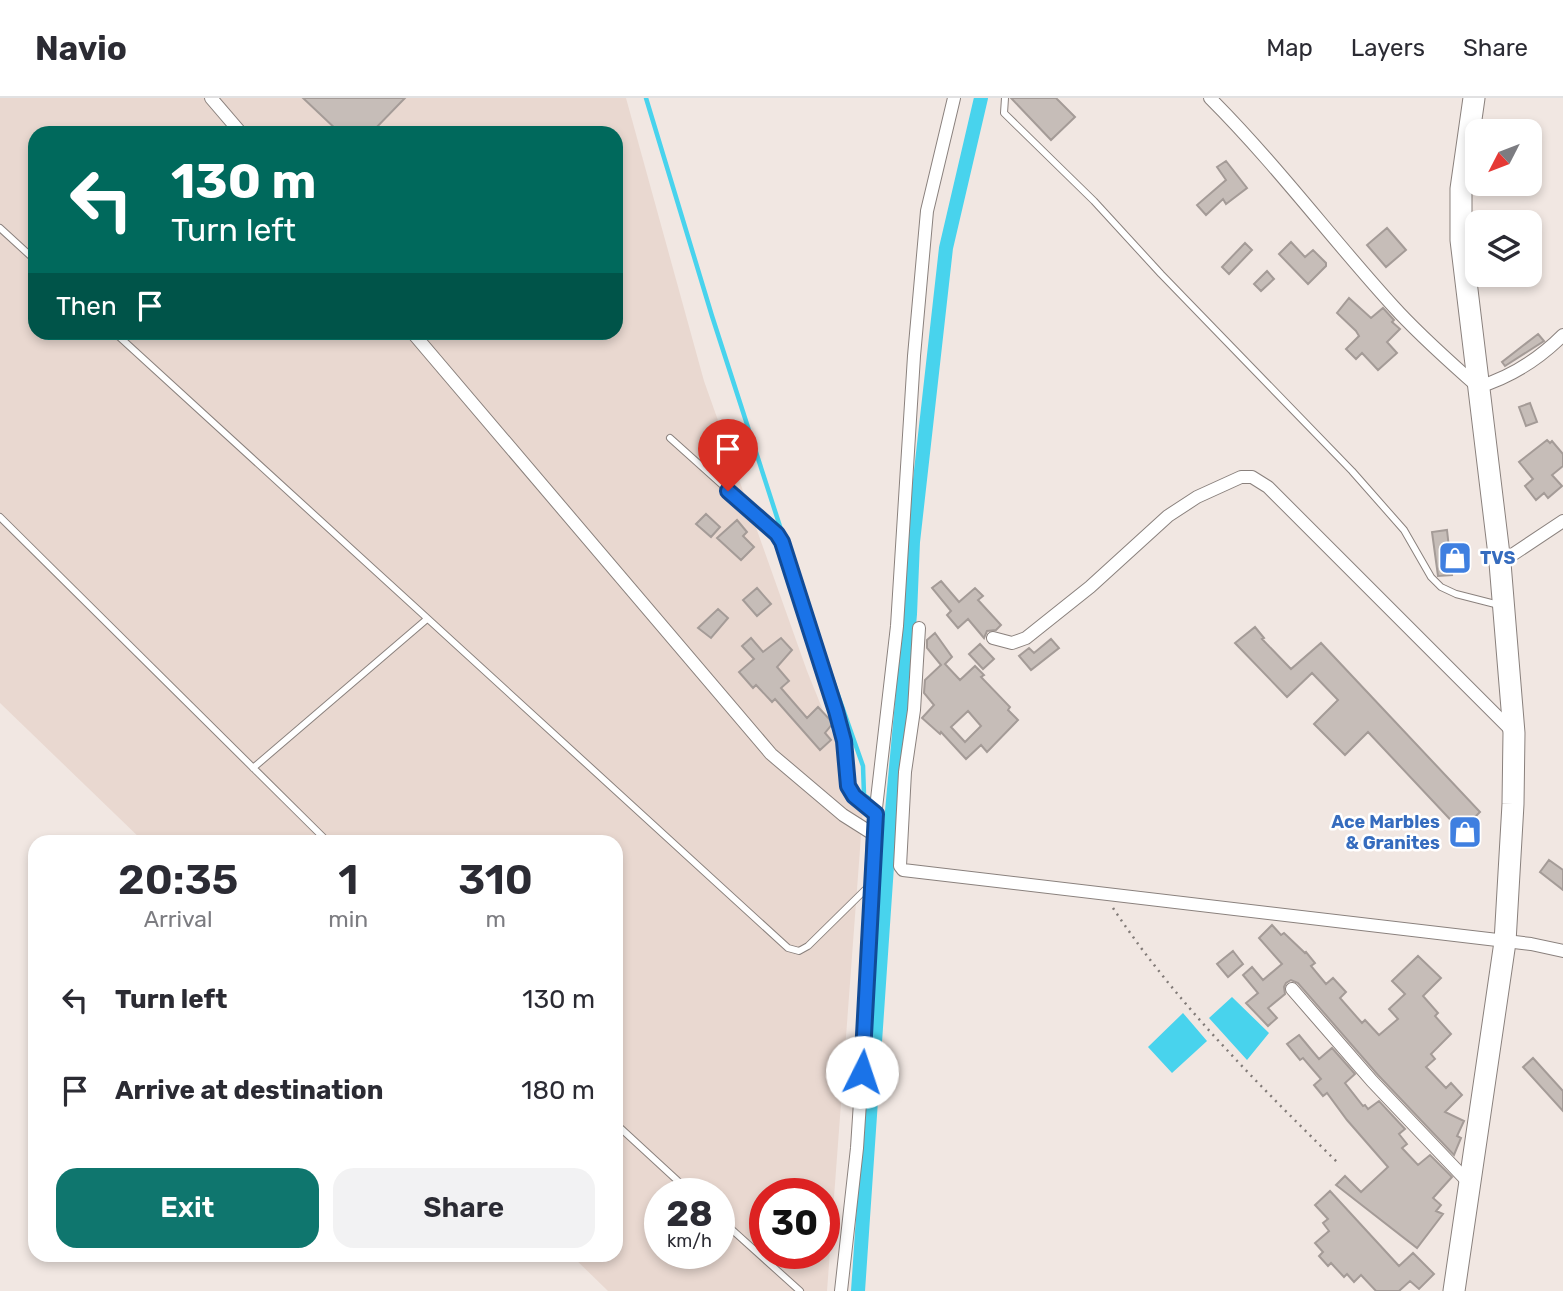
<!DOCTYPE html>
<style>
:root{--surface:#fff;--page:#f2f2f3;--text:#2b2b33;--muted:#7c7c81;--line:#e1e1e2;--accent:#0f766e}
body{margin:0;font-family:Rubik,sans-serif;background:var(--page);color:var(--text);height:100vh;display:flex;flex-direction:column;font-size:26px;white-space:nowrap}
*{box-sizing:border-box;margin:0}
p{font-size:23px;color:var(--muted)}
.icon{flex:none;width:38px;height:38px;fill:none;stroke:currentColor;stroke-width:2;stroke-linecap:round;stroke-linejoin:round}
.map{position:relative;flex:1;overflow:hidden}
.details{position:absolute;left:28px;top:737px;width:595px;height:427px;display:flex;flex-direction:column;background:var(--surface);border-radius:21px;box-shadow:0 4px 10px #0003}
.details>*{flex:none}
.top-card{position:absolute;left:28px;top:28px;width:595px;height:214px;border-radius:21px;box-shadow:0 4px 10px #0003;background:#00695c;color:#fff;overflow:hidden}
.needle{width:46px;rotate:228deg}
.tools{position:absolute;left:1465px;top:21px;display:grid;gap:14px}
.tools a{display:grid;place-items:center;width:77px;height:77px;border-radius:14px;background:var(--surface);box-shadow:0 4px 10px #0003;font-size:35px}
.speed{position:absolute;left:644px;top:1080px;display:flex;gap:14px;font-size:35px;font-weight:700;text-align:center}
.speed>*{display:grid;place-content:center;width:91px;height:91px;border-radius:50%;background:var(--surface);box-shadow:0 4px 10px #0003;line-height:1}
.speed small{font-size:18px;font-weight:400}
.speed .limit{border:10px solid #d22;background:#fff;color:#111}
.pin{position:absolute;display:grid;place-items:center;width:60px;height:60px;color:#fff;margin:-72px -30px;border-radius:50% 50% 50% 0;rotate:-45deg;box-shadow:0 0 7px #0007}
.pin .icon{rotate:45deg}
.me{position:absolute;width:77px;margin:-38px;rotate:4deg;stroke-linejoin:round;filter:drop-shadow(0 0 5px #0008)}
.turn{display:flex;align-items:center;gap:24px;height:147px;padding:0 28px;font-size:32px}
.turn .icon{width:91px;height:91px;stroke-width:2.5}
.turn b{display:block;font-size:49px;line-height:60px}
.then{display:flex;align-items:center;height:66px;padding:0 28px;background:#0003;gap:14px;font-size:26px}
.eta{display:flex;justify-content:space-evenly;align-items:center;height:119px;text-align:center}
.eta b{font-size:42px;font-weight:600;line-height:49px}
.button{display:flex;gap:14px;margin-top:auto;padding:14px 28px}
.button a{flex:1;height:80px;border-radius:21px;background:var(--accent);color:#fff;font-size:28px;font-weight:600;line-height:80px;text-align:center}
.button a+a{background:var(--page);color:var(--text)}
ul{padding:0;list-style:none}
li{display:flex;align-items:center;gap:21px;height:91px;padding:0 28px}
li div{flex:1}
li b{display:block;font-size:26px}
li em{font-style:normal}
header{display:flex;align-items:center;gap:42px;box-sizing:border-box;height:98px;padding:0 35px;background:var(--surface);border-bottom:2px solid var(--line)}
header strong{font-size:33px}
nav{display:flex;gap:38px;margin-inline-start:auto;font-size:24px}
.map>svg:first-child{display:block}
</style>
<header>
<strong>Navio</strong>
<nav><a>Map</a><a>Layers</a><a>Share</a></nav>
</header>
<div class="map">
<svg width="1563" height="1193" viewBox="0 0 1563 1193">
<rect width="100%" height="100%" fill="#f1e7e2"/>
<path fill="#e9d8d0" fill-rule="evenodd" d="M 0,0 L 626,0 L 704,283 L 807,573 L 863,711 L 827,1193 L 608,1193 L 571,1157 L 616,1157 L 616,744 L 144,744 L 0,605 ZM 35,35 L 616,35 L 616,234 L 35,234 ZM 660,1096 L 719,1096 L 719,1155 L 660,1155 ZM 765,1096 L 824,1096 L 824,1155 L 765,1155 Z"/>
<path fill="#48d3ed" d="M 1232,899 L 1269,935 L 1247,962 L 1209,920 Z
M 1183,915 L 1207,943 L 1172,975 L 1148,949 Z"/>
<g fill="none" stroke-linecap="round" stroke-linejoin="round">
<path stroke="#48d3ed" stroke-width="4.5" d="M 646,0 L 712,218 L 786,447
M 794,472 L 863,668 L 864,697 L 870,701"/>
<path stroke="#48d3ed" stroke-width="14" d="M 858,1193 L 887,768 L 910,516 L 913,444 L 946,150 L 981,0"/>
</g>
<path fill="#c6bdb8" stroke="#a49b97" stroke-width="2" fill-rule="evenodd" d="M 303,0 L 405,0 L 371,35 L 340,35 Z
M 1011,0 L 1056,0 L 1075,19 L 1051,42 Z
M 1226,63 L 1247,90 L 1226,106 L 1223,101 L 1206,117 L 1197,107 L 1226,82 L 1217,69 Z
M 1387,130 L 1406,152 L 1386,169 L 1367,147 Z
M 1291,144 L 1305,159 L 1313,152 L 1326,165 L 1326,168 L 1308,186 L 1279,156 Z
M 1245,145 L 1252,152 L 1229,176 L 1222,169 Z
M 1267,173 L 1274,181 L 1261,193 L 1254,186 Z
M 1349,200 L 1371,220 L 1383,210 L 1394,222 L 1392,224 L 1400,231 L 1387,244 L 1397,255 L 1378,272 L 1362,255 L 1356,261 L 1346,251 L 1359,238 L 1356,233 L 1337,215 Z
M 1538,236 L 1544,243 L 1505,268 L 1502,264 Z
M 1530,305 L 1537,324 L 1526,328 L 1519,309 Z
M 1547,342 L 1550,345 L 1552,343 L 1563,356 L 1563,368 L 1552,377 L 1562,388 L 1548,400 L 1544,395 L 1536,402 L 1525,388 L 1533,381 L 1519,364 Z
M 706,416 L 720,429 L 711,439 L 696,426 Z
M 737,422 L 747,434 L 743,438 L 754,449 L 741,462 L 717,440 Z
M 1447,432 L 1452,477 L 1438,478 L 1432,434 Z
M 941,483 L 959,504 L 975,490 L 983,498 L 978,502 L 1001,527 L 996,532 L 987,533 L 984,540 L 968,521 L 958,530 L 947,517 L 951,513 L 932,490 Z
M 757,490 L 771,506 L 757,518 L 743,502 Z
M 718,511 L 728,520 L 711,540 L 698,530 Z
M 1255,529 L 1264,540 L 1262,541 L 1291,571 L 1321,545 L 1480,714 L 1461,733 L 1368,634 L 1345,657 L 1314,626 L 1338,602 L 1312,575 L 1287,599 L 1235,545 Z
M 935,535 L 952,559 L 945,566 L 960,582 L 975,568 L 984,577 L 981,579 L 1010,609 L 1008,612 L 1018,622 L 987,654 L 981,647 L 966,661 L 941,634 L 940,636 L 922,620 L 934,607 L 924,595 L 925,582 L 941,567 L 927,550 L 927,542 ZM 968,613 L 981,628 L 965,644 L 951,629 Z
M 751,540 L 763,554 L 781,540 L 792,552 L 777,569 L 789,583 L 781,590 L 807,620 L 818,609 L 833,625 L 825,635 L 831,642 L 820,652 L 775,601 L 772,604 L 756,587 L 753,590 L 739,574 L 754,561 L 742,548 Z
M 1051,541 L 1059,550 L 1031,572 L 1019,558 L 1029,550 L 1034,555 Z
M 980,546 L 994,561 L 983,571 L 969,556 Z
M 1549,762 L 1563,772 L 1563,792 L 1540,774 Z
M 1272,827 L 1281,837 L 1284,835 L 1305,855 L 1306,854 L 1315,865 L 1311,868 L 1326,886 L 1333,880 L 1346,894 L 1340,900 L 1362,925 L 1365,922 L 1379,937 L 1398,921 L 1389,911 L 1405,896 L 1392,883 L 1418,858 L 1441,880 L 1423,898 L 1438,915 L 1435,918 L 1451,936 L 1431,956 L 1435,961 L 1426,969 L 1446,990 L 1451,985 L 1462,997 L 1445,1014 L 1464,1023 L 1457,1038 L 1461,1040 L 1454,1057 L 1378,977 L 1298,885 L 1291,882 L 1286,885 L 1284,889 L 1285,896 L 1268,910 L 1277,920 L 1268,928 L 1246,905 L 1258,895 L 1243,877 L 1252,869 L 1263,882 L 1282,866 L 1259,840 Z
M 1233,853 L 1243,866 L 1228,879 L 1217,866 Z
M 1299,937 L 1319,961 L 1332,950 L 1355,976 L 1345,985 L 1363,1008 L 1365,1007 L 1368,1011 L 1379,1003 L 1405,1031 L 1399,1036 L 1407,1046 L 1402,1050 L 1418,1067 L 1430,1057 L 1452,1079 L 1433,1100 L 1441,1107 L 1436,1113 L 1443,1116 L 1417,1150 L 1336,1087 L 1345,1078 L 1361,1094 L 1388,1069 L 1347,1022 L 1327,995 L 1323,998 L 1314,987 L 1321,981 L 1303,960 L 1300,962 L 1287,946 Z
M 1533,960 L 1563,993 L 1563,1013 L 1523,969 Z
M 1330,1093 L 1399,1168 L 1413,1155 L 1434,1176 L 1419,1191 L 1410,1183 L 1399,1193 L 1376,1193 L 1361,1177 L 1354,1184 L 1347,1176 L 1344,1179 L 1331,1165 L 1328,1168 L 1319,1158 L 1323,1154 L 1315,1145 L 1329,1133 L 1323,1125 L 1328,1121 L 1315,1107 Z"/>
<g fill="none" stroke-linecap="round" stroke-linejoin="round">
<defs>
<path id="service" d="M 1005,0 L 1004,15 L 1094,103 L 1161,176 L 1352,373 L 1404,432 L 1431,479 L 1441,489 L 1456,496 L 1499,507
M 0,130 L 35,162
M 114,234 L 788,850 L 799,853 L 808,848 L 869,788
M 670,340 L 777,436 L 782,444 L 836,613 L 844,643 L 848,688 L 854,698 L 874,715
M 0,419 L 328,744
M 253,670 L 427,521
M 616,1026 L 692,1096
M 719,1120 L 800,1193"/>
<path id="minor" d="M 211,0 L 241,35
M 1210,0 C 1276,66 1331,140 1393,208 C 1420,238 1449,263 1478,289 C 1511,279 1539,261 1563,237
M 412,234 L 771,656 L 843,717 L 873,736
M 1500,465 L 1563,423
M 919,530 L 914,612 L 905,674 L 900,768 L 903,772 L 1531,846 L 1563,853
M 993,540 L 1012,545 L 1026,540 L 1090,489 L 1168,418 L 1197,399 L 1241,379 L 1252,379 L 1268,389 L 1514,635
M 1292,891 L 1372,983 L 1470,1086
M 841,1193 L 857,1050 L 867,897 L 873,736 L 897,528 L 914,258 L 927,113 L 954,0"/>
<path id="trunk" d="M 1454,1193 L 1505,844 L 1513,706 L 1514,635 L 1500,465 L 1461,142 L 1461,91 L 1474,0"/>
</defs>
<use href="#service" stroke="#8a817d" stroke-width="8"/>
<use href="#minor" stroke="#8a817d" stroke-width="14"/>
<use href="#trunk" stroke="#8a817d" stroke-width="23"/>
<path stroke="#827b78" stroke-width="2.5" stroke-dasharray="2 5" stroke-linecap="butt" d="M 1113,810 C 1176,905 1258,986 1339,1066"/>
<use href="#service" stroke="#fff" stroke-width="6"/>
<use href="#minor" stroke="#fff" stroke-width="12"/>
<use href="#trunk" stroke="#fff" stroke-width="21"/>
</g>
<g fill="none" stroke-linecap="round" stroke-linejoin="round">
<defs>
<path id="route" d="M 728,393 L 777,436 L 782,444 L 836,613 L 844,643 L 848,688 L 854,698 L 876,716 L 862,974"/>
</defs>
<use href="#route" stroke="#114b97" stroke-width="18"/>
<use href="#route" stroke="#1a73e8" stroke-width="12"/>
</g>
<defs>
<symbol id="shop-square" viewBox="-11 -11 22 22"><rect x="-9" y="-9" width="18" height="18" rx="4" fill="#3f7fe0" stroke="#fff"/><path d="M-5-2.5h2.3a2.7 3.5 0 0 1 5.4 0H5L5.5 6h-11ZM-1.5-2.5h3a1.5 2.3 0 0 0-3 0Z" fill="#fff"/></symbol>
</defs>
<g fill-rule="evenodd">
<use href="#shop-square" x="1436" y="441" width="38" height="38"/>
<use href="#shop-square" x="1446" y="715" width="38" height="38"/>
</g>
<g text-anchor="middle" stroke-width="5" stroke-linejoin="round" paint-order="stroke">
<g font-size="18" font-weight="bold" fill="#366cbe" stroke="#fff" text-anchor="start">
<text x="1480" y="466">TVS</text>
<text x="1440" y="730" text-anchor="end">Ace Marbles<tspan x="1440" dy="21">&amp; Granites</tspan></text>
</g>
</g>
</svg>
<div class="tools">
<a><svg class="needle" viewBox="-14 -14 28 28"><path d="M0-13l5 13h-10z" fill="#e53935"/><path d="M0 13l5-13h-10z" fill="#7c7c81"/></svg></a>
<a><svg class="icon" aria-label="layers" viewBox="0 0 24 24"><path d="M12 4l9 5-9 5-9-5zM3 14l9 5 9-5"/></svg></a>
</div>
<div class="speed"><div>28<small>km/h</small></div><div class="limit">30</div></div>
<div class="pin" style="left:728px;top:393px;background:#d93025"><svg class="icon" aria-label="arrive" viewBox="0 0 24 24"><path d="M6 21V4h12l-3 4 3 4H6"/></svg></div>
<svg class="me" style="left:862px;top:974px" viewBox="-20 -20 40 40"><circle r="19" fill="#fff"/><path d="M0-13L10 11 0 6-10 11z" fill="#1a73e8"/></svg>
<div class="top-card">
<div class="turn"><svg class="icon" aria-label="left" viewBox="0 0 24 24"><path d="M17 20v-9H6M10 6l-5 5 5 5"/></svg><div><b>130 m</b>Turn left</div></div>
<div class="then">Then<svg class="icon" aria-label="arrive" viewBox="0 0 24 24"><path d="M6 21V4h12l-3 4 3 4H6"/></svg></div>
</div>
<section class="details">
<div class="eta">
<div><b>20:35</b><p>Arrival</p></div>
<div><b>1</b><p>min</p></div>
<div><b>310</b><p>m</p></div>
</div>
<ul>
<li><svg class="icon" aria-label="left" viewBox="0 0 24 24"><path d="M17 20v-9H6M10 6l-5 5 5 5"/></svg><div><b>Turn left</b></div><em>130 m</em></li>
<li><svg class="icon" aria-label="arrive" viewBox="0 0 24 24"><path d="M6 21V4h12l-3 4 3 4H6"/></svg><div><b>Arrive at destination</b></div><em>180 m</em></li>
</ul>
<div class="button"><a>Exit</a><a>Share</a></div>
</section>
</div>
